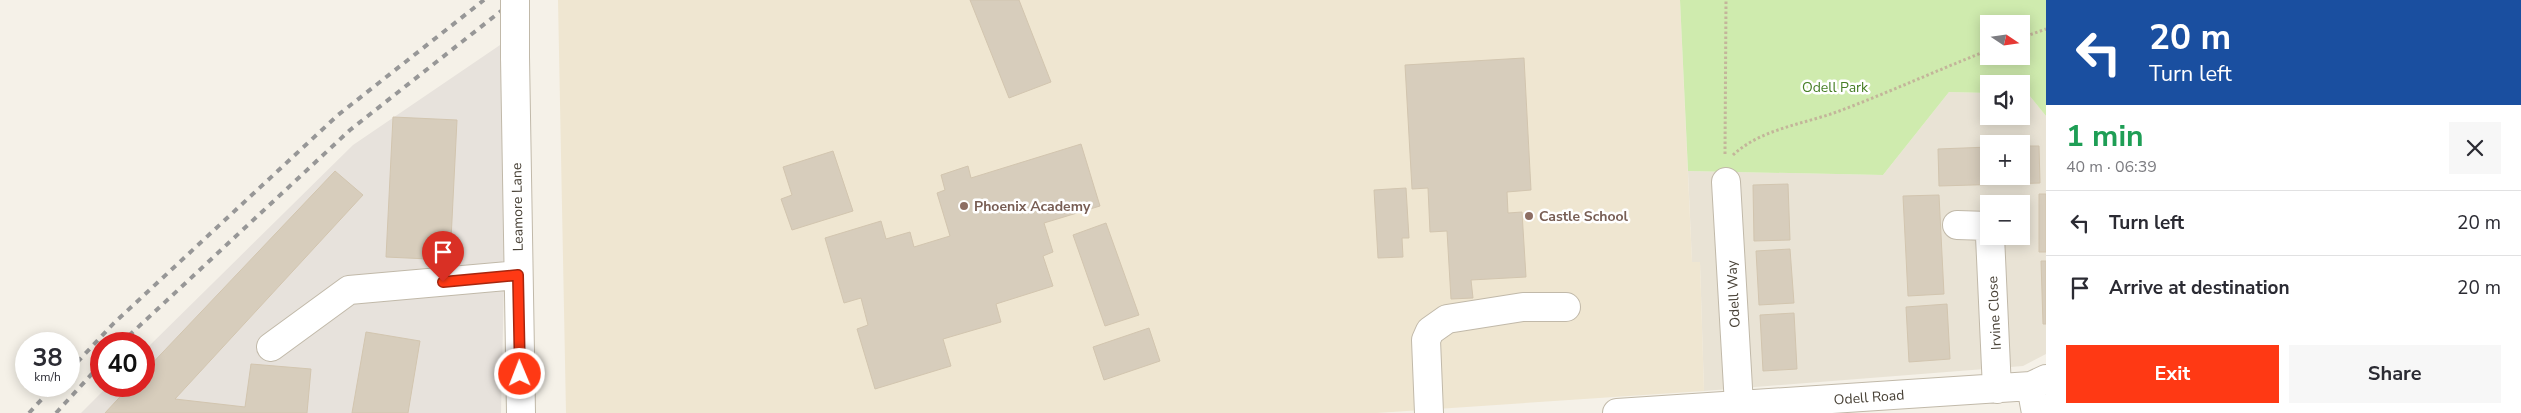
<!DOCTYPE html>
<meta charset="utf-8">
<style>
:root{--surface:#fff;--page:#f7f7f7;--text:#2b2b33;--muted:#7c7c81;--line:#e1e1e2;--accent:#ff3914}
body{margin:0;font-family:"Nunito Sans",sans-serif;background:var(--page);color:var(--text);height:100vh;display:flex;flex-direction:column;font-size:19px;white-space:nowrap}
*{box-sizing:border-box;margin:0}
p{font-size:16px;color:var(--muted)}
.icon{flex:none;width:28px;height:28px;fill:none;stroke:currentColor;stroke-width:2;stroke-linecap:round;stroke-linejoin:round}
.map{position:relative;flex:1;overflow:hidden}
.panel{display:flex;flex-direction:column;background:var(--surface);width:475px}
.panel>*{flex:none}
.guide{background:#1a4fa0;color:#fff;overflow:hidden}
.needle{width:32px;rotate:103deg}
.fabs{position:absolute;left:1980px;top:15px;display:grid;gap:10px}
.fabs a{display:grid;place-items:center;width:50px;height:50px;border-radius:0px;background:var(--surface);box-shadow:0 2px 12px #0003;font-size:25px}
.speed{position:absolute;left:15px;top:332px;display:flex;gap:10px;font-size:25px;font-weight:700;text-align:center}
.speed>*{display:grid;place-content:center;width:65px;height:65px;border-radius:50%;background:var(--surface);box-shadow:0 2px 12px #0003;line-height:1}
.speed small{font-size:12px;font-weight:400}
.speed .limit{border:8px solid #d22;background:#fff;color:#111}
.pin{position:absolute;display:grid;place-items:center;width:42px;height:42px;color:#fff;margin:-51px -21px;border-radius:50% 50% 50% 0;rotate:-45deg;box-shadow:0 0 5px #0007}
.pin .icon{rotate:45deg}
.me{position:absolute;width:55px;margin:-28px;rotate:359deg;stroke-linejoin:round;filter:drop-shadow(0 0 4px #0008)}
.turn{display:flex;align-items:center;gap:18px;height:105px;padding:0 20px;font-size:22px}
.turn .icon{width:65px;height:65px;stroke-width:2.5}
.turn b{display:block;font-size:35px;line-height:42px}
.round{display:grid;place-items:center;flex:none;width:52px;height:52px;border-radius:0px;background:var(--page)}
.overview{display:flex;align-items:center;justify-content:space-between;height:85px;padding:0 20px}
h1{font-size:30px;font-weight:700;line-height:38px;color:#1e9e55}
.cta{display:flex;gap:10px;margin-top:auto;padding:10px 20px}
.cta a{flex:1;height:58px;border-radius:0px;background:var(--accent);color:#fff;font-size:20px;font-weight:700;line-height:58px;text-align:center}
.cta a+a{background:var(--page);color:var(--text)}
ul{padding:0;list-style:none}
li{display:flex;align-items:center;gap:15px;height:65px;padding:0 20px;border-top:1px solid var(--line)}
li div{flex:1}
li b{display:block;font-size:19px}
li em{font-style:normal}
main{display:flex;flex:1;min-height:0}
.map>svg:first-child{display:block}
</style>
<main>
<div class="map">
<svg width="2046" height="413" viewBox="0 0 2046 413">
<rect width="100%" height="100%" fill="#f5f1e8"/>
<path fill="#e9e3d5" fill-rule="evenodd" d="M 1949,92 L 1989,93 L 1989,116 L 2021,116 L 2021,95 L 2029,95 L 2046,116 L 2046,354 L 2023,366 L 1704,391 L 1700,263 L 1692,263 L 1688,171 L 1883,175 ZM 1989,144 L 2021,144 L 2021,176 L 1989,176 ZM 1989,204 L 2021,204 L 2021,236 L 1989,236 Z"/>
<path fill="#e7e2dc" d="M 503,43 L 504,284 L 501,413 L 81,413 L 108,386 L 144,386 L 144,351 L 353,145 Z"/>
<path fill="#efe6d1" d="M 558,0 L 1680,0 L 1692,262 L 1700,262 L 1704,391 L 1377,413 L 566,413 Z"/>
<path fill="#cfebae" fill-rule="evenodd" d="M 1680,0 L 2046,0 L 2046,116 L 2029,95 L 2021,95 L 2021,84 L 1989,84 L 1989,93 L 1949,92 L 1883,175 L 1688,171 ZM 1989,24 L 2021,24 L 2021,56 L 1989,56 Z"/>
<path fill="#d7cdbc" stroke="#d2c5af" d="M 970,0 L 1019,0 L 1051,82 L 1009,98 Z
M 1524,58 L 1531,190 L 1507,192 L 1508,213 L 1522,212 L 1526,277 L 1471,280 L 1473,298 L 1451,299 L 1447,231 L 1430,232 L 1428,188 L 1412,189 L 1405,65 Z
M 393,117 L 457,120 L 450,260 L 386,257 Z
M 1081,144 L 1100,206 L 1044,223 L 1053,252 L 1043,256 L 1053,286 L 996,304 L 1001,322 L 943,339 L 951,366 L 875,389 L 857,329 L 868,325 L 861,298 L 844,303 L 825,238 L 881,221 L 886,239 L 910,232 L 914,247 L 950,236 L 937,193 L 945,190 L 941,175 L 968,166 L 971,178 Z
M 2021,146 L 2039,146 L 2040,183 L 1939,186 L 1938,149 L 1989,147 L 1989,176 L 2021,176 Z
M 833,151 L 853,211 L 792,230 L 781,199 L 792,195 L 783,167 Z
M 335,171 L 363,195 L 175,399 L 245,407 L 251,364 L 311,369 L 307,413 L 105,413 L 130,386 L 144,386 L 144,372 Z
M 1788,184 L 1790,240 L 1754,241 L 1753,185 Z
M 1406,188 L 1409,238 L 1402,238 L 1403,257 L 1378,258 L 1374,190 Z
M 2039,194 L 2046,194 L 2046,252 L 2039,252 Z
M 1939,195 L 1944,294 L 1908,296 L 1903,196 Z
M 1106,223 L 1139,315 L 1105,326 L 1073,235 Z
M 1790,249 L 1794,303 L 1759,305 L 1756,251 Z
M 2041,261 L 2046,261 L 2046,324 L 2043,324 Z
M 1947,304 L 1950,359 L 1909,362 L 1906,307 Z
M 1794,313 L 1797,369 L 1763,371 L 1760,315 Z
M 1149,328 L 1160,361 L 1104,380 L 1093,347 Z
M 366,332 L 420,341 L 408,413 L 352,413 Z"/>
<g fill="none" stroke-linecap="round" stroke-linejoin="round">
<defs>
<path id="minor" d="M 515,57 L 521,413
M 1726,182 L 1739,405
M 1957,225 L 1989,226
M 1990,236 L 1997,389
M 271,347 L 349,290 L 518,275
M 1429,413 L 1426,340 L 1430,331 L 1447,319 L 1523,307 L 1566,307
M 1617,413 L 2031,386
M 2036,413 L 2031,386 L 2046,379"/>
</defs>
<use href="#minor" stroke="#c1b9a9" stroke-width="30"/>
<path stroke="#c3b59a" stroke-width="3" stroke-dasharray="2.5 2.5" stroke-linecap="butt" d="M 2021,38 L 2046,29
M 1725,154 L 1726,0
M 1733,155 C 1762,128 1806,124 1842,110 C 1892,91 1940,69 1989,50"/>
<use href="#minor" stroke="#fff" stroke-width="28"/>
<path stroke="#979797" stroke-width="4" stroke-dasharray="6 6" stroke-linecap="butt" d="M 120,344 L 350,130 L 515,0
M 69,371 L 114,323 L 338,115 L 484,0
M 29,413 L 54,386
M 56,413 L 101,364"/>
<defs>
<path id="minor-bridge" d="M 515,0 L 515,57"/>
</defs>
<use href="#minor-bridge" stroke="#c1b9a9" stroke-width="30" stroke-linecap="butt"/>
<use href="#minor-bridge" stroke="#fff" stroke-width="28"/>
</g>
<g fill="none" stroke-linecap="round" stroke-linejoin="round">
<defs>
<path id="route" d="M 443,282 L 518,275 L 520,374"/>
</defs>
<use href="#route" stroke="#a6250d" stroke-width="12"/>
<use href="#route" stroke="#ff3914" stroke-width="9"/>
</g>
<g fill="#8d6e63" stroke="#fff" stroke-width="2">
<circle cx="964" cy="206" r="5"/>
<circle cx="1529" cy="216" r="5"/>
</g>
<g text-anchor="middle" stroke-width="5" stroke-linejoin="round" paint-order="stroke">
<g font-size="14" fill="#467e25" stroke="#fff">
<text x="1835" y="92">Odell Park</text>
</g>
<g font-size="14" font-weight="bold" fill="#785e54" stroke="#fff" text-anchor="start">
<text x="974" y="211">Phoenix Academy</text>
<text x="1539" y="221">Castle School</text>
</g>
<g font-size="14" fill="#484136" stroke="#fff">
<text transform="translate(517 207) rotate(-91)" y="5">Leamore Lane</text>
<text transform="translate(1733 294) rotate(-93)" y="5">Odell Way</text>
<text transform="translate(1994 313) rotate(-93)" y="5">Irvine Close</text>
<text transform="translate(1869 397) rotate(-4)" y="5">Odell Road</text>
</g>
</g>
</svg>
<div class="fabs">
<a><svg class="needle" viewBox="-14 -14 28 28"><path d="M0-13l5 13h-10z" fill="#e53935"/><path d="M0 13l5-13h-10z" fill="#7c7c81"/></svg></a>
<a><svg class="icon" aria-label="sound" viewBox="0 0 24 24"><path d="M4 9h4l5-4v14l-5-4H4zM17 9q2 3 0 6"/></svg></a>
<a>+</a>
<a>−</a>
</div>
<div class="speed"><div>38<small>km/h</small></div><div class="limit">40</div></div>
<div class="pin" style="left:443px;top:282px;background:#d93025"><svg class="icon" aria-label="arrive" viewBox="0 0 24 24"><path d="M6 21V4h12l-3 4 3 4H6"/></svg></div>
<svg class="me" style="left:520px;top:374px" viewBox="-20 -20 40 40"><circle r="17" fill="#ff3914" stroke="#fff" stroke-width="3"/><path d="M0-11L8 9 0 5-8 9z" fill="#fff"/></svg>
</div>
<section class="panel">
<div class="guide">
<div class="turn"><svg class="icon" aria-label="left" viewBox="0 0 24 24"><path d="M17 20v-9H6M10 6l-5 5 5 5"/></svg><div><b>20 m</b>Turn left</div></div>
</div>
<div class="overview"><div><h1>1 min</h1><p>40 m · 06:39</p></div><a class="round"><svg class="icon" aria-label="close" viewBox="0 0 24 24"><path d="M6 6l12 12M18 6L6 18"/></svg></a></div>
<ul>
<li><svg class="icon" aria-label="left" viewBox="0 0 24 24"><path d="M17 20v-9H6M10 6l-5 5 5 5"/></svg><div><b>Turn left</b></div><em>20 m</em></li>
<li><svg class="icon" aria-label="arrive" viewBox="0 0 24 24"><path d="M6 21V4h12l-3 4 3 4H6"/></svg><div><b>Arrive at destination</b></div><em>20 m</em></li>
</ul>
<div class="cta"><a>Exit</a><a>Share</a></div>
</section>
</main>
